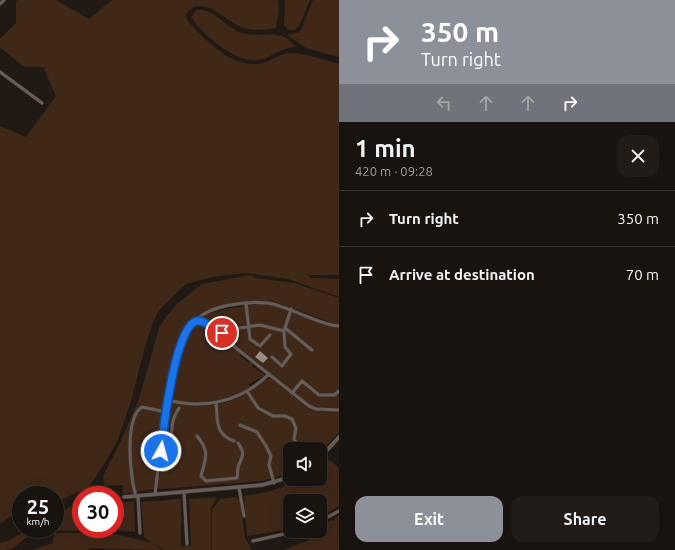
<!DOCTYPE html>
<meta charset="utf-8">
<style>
:root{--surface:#19130f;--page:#221c18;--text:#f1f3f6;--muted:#9f9e9e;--line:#37322f;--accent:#8c9099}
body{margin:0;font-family:Ubuntu,sans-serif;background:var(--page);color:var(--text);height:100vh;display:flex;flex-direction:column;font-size:15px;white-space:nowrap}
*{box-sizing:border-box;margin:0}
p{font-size:13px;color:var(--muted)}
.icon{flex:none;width:22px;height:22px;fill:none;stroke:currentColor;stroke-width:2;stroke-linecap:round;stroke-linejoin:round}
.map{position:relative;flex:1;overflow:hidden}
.side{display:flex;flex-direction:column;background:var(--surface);width:336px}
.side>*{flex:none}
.banner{background:#8c9099;color:#fff;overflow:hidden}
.tools{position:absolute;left:283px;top:442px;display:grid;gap:8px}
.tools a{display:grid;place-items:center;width:44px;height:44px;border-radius:8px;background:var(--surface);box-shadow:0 4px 16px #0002,0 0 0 1px var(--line);font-size:20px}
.speed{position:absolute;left:12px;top:486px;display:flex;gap:8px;font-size:20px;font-weight:700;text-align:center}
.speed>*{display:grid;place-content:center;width:52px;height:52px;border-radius:50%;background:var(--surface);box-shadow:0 4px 16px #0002,0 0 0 1px var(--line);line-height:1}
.speed small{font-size:10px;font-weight:400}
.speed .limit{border:6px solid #d22;background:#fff;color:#111}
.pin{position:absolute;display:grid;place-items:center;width:34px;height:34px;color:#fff;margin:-17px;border:2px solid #fff;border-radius:50%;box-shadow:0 1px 4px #0007}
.me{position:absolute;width:44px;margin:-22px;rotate:7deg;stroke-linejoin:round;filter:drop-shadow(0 0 3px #0008)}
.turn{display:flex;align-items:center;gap:14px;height:84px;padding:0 16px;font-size:18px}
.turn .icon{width:52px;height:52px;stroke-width:2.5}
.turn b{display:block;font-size:28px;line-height:34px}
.lanes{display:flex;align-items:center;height:38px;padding:0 16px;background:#0003;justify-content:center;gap:20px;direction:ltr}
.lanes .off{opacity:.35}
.round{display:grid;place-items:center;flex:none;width:42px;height:42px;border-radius:12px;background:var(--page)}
.overview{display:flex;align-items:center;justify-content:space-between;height:68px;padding:0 16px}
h1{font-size:24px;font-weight:700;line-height:30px}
.button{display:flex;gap:8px;margin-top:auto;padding:8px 16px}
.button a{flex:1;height:46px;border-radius:12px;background:var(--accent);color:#fff;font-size:16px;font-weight:700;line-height:46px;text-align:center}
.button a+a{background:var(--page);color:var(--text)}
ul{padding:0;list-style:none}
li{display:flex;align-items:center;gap:12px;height:56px;padding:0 16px;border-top:1px solid var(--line)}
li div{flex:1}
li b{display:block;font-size:15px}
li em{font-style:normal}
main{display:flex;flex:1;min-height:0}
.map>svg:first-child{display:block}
</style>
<main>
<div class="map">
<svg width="339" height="550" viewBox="0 0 339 550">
<rect width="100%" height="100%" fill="#211914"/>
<path fill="#402819" d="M 17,0 L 56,0 L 89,19 L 112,0 L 278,0 L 279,10 L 276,28 C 266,30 251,31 241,27 C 226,21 211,1 193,7 L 186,14 L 187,20 C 204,39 234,71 263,63 C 272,60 282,53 291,53 C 307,54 324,60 339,64 L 339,275 L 307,275 L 311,278 L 339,279 L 339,297 L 288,279 L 248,273 L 216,276 L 186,284 L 160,309 L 154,320 L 146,343 L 131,401 L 117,442 L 104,464 L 89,487 L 55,503 L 55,495 L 21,495 L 21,515 L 11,516 L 0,524 L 0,126 L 26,137 L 56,96 L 43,67 L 24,67 L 0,47 L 0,39 L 16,23 L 16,2 Z
M 285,0 L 310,0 L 299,26 L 295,30 L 289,30 L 284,25 Z
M 313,0 L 339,0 L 339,57 L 306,48 L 287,35 L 300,32 Z
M 196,10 C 214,8 224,26 239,32 C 253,38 269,32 282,36 C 288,37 292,44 297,47 C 282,46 273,57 259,60 C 236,64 202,34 191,17 Z
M 250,275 L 256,278 L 294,283 L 339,298 L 339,324 C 332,324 325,320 319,318 C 302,312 284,303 267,301 C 247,300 208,305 194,319 C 160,355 164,443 154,489 L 123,494 L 122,485 L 104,486 L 103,476 L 121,441 L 139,399 L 159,328 L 166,317 L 178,303 L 202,284 Z
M 259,304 L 279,307 L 339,327 L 339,408 L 316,407 L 310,405 L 209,324 L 205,318 L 205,315 L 225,309 Z
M 197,323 L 211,330 L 210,332 L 213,335 L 215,333 L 227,343 L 226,345 L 232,349 L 233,348 L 241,354 L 240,356 L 249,363 L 251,361 L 253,364 L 252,366 L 261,373 L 263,371 L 264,376 L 249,384 L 250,387 C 227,401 198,407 172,399 L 170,396 L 175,380 L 173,379 C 176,364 183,331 197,323 Z
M 270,378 L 308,408 L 316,411 L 339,411 L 339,432 L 320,453 L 320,449 L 290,449 L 290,473 L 261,481 L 159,489 L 158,486 L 169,405 L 172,403 C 197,408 223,407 246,394 C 254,389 261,382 270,378 Z
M 330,460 L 339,468 L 339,506 L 320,517 L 320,501 L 290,501 L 290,529 L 247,536 L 244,496 L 268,492 L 306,479 L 320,479 L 320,469 Z
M 217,497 L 211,508 L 211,550 L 164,550 L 153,543 L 161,550 L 89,548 L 89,550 L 32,550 L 53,543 L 54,533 L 111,533 L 152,543 L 144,537 L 141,502 L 181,499 L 181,546 L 191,546 L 189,499 Z
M 236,497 L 240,501 L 245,538 L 252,550 L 212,550 L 212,510 L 220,499 Z
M 134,501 L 135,532 L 114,530 L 55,531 L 55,516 L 69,507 L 81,506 L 81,529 L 115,529 L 115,503 Z
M 339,515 L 339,550 L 284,550 L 311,539 L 317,531 L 320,531 L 320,526 L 332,520 L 335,522 L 334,519 Z
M 28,529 L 45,529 C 40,533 34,533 28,537 C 15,544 18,550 0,550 L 0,543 L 10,540 Z"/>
<path fill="#988d86" d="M 260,351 L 268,358 L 263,363 L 255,357 Z"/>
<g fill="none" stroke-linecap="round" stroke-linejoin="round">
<defs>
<path id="minor" d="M 0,4 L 4,0
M 0,72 L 42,103
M 246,304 L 250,339 L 260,346 L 270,335
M 195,322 L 200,321 L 207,325 L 309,406 L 316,409 L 339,410
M 285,328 L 312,350
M 220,335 L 226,330 L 260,325 L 284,331
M 272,357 L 282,366 L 291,354 L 285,347 L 284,331 L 291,309
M 247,391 L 258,408 L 273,416 L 285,416 L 292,419 L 296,428 L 294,439 L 301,449
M 292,393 L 302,381 L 319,395 L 334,395 L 339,391
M 168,400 C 205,410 242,401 269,374
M 216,403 C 218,419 214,434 234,441
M 240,425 L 257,432 L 266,446 L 271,456 L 269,465 L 274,483
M 197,436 C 210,452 206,457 201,476 L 206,481 L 237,478 C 238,475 237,471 238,468 C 241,456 247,456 238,443
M 168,460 C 188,454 174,445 172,435 C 171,425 173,417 179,408
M 239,488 L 244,516
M 184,492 L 187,544
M 155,494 C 161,452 166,351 195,321 C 210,305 245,301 267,303 C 290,306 318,325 339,326
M 136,496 C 130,478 124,418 142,407 L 166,412
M 138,496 L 140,533
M 320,521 L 339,511
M 253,541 L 297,531"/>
<path id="tertiary" d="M 320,458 L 339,437
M 124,497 L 262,485 L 290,477"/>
</defs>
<use href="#minor" stroke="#3c3633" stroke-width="4"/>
<use href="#tertiary" stroke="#3c3633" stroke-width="4.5"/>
<use href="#minor" stroke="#675c56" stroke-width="3"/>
<use href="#tertiary" stroke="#675c56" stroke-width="3.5"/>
</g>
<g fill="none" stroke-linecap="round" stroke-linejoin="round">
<defs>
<path id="route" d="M 161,451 C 163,432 175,324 197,321 C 205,320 215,330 220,335 L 222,333"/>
</defs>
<use href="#route" stroke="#114b97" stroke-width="10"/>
<use href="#route" stroke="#1a73e8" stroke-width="7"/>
</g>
</svg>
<div class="tools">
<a><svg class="icon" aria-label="sound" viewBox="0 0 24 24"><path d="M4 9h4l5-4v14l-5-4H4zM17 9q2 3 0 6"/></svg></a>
<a><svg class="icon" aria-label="layers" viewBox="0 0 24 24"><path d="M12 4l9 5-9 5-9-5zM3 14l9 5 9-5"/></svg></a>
</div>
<div class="speed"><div>25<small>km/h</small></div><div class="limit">30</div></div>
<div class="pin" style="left:222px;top:333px;background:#d93025"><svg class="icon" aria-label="arrive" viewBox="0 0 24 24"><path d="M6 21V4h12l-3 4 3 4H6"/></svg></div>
<svg class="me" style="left:161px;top:451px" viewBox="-20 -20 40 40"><circle r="17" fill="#1a73e8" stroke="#fff" stroke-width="3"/><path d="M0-11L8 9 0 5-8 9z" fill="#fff"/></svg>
</div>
<section class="side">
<div class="banner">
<div class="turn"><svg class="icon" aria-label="right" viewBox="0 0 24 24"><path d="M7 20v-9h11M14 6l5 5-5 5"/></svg><div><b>350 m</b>Turn right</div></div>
<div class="lanes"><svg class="icon off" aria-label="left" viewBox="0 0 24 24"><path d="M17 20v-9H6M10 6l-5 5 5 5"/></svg><svg class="icon off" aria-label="ahead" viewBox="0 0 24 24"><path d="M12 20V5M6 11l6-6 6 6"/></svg><svg class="icon off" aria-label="ahead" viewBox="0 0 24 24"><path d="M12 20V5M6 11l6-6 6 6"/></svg><svg class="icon" aria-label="right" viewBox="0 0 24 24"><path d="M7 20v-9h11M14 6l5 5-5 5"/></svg></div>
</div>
<div class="overview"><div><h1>1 min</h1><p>420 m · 09:28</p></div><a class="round"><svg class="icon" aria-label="close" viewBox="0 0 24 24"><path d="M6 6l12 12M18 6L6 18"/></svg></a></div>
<ul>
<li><svg class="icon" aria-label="right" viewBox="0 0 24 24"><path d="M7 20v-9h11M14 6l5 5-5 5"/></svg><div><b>Turn right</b></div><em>350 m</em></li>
<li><svg class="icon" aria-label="arrive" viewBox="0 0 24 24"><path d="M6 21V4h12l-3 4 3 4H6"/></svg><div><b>Arrive at destination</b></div><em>70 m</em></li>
</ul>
<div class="button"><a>Exit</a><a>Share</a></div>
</section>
</main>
